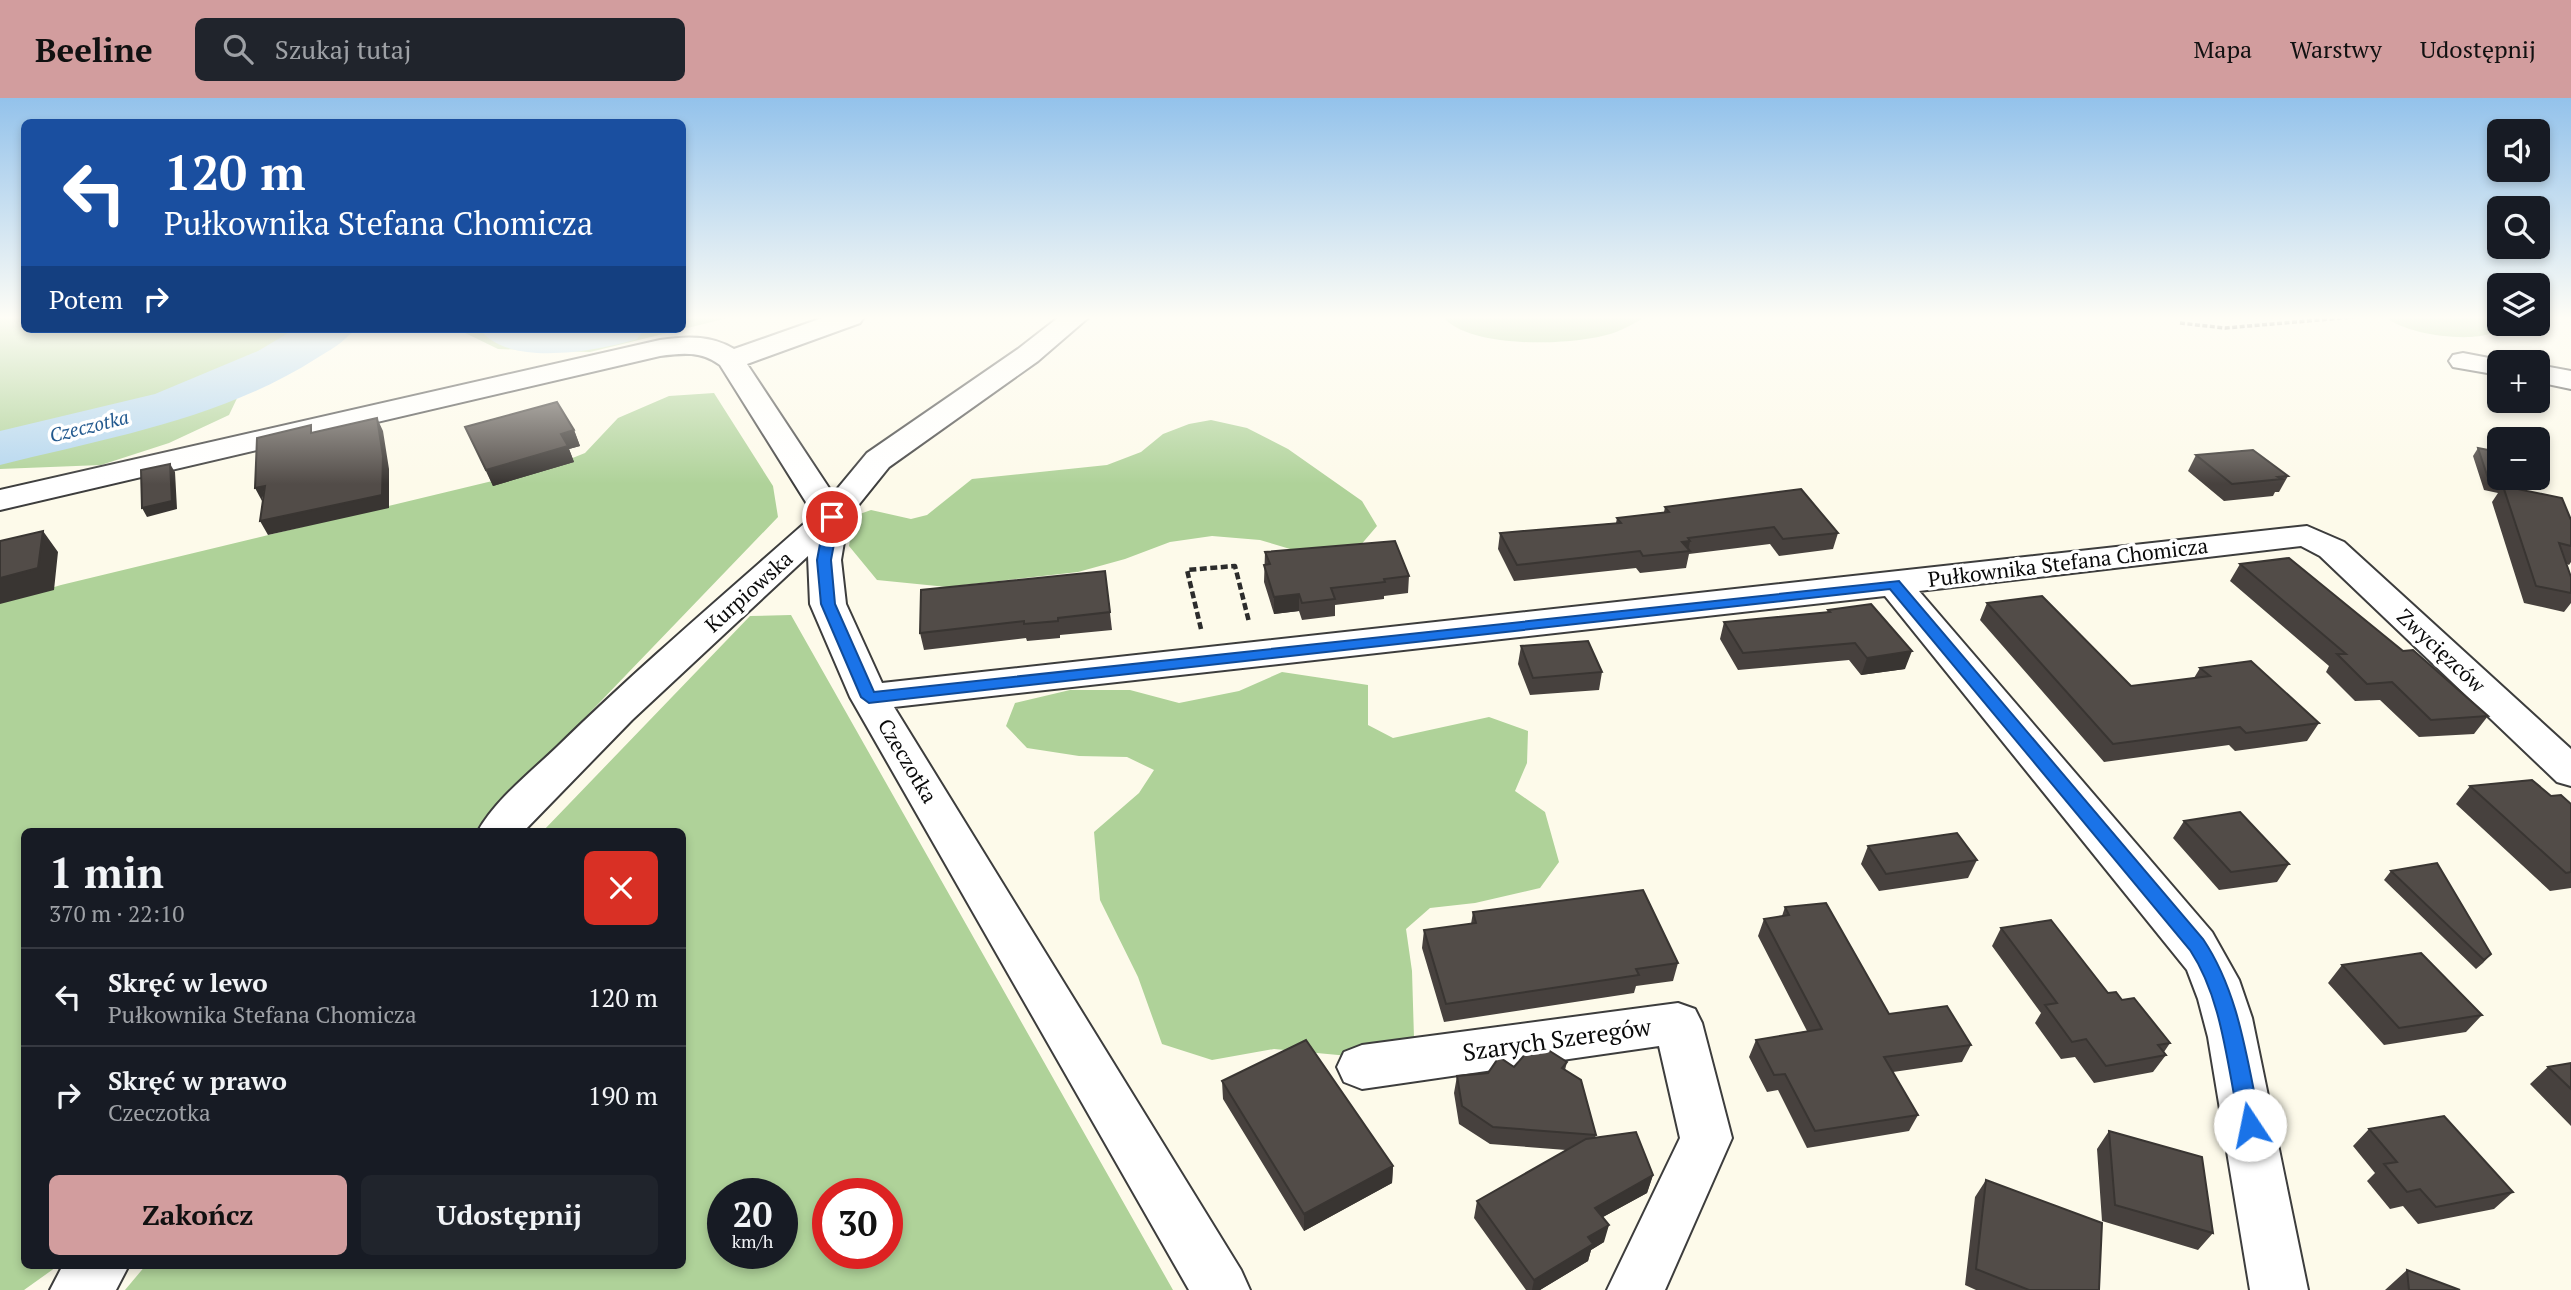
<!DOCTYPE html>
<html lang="pl">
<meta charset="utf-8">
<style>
:root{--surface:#171b24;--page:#20242c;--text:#f1f3f6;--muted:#9ea1a6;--line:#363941;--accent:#d29d9e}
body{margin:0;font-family:"PT Serif",serif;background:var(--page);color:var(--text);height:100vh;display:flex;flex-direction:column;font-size:26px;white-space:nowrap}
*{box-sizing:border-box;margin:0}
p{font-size:23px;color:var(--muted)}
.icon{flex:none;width:38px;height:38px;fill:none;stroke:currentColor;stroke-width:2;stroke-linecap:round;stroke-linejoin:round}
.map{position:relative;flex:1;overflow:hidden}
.sheet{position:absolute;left:21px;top:730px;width:665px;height:441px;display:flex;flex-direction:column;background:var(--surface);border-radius:10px;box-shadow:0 4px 10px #0003}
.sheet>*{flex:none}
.guide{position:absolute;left:21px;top:21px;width:665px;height:214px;border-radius:10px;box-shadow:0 4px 10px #0003;background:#1a4fa0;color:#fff;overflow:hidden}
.controls{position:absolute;left:2487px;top:21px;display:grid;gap:14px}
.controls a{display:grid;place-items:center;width:63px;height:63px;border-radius:10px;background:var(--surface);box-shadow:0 4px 10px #0003;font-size:35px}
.speed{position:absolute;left:707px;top:1080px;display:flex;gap:14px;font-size:35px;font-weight:700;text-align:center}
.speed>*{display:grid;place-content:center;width:91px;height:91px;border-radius:50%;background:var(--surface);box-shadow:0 4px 10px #0003;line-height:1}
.speed small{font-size:18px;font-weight:400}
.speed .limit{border:10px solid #d22;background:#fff;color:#111}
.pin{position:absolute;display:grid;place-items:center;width:60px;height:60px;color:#fff;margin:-30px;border:4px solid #fff;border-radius:50%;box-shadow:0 2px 7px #0007}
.me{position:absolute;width:77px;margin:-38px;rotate:349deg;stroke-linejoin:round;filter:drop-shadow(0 0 5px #0008)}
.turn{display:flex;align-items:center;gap:24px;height:147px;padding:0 28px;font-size:32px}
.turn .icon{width:91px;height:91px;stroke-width:2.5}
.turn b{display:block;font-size:49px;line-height:60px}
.then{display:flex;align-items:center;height:66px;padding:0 28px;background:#0003;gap:14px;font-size:26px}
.round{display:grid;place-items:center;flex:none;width:74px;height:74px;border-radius:10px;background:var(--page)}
.head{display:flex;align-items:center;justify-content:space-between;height:119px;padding:0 28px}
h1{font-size:42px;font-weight:800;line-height:52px}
.cta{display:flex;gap:14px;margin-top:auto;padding:14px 28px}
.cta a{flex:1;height:80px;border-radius:10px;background:var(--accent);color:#111;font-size:28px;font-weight:800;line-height:80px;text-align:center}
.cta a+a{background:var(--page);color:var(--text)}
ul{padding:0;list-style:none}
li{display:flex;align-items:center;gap:21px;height:98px;padding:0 28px;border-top:2px solid var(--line)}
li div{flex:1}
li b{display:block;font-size:26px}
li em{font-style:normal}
header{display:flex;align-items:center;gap:42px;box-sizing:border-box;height:98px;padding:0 35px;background:var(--accent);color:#111}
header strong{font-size:33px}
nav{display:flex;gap:38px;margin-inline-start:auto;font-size:24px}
.search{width:490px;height:63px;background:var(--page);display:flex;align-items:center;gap:18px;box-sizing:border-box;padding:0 24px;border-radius:10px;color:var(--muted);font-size:26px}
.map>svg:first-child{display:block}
</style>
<header>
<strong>Beeline</strong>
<div class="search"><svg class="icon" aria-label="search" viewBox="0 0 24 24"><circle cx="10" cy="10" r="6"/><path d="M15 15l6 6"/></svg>Szukaj tutaj</div>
<nav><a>Mapa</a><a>Warstwy</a><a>Udostępnij</a></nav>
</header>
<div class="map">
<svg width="2571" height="1192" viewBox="0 0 2571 1192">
<rect width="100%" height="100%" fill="#fdfaea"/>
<path fill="#afd299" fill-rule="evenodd" d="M 0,219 L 24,219 L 24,231 L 359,231 L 289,270 L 241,292 L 229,317 L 169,345 L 101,367 L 0,371 Z
M 683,219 L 732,219 L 590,254 L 498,251 L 457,231 L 682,231 Z
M 1443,219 L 1646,219 C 1636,224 1626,230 1616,234 C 1578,248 1471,252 1443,219 Z
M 2385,219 L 2495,219 L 2492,235 C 2467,245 2406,236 2385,219 Z
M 714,295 L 773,388 L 778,419 L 476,733 L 24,733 L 24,1167 L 59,1167 L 24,1192 L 0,1192 L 0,505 L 61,487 L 550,369 L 585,355 L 618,320 L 669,298 Z
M 1211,322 L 1247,330 L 1288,351 L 1362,403 L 1377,428 L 1359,449 L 1307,456 L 1260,442 L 1212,438 L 1170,444 L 1125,461 L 1078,474 L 947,489 L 877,482 L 849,448 L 854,418 L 871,412 L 911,421 L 927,417 L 972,381 L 1107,367 L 1141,354 L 1163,336 L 1189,326 Z
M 791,517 L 1173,1192 L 125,1192 L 146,1167 L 682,1167 L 682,733 L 543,733 L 750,518 ZM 723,1096 L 782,1096 L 782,1155 L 723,1155 ZM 828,1096 L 887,1096 L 887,1155 L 828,1155 Z
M 1282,574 L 1368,587 L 1368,627 L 1393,640 L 1489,619 L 1528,633 L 1527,665 L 1515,693 L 1545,714 L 1559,764 L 1540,790 L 1475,805 L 1430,810 L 1406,831 L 1412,873 L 1414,940 L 1381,961 L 1274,951 L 1212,962 L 1162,946 L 1138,879 L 1100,802 L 1094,734 L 1139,695 L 1154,672 L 1127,659 L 1079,658 L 1027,650 L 1006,628 L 1015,605 L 1070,592 L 1130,592 L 1179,605 L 1239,593 Z"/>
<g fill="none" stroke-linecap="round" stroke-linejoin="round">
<path fill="#b4d6ef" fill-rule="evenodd" d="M 295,231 L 354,231 C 344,245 330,252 317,260 C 222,321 108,340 0,367 L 0,333 L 155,296 L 258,253 Z
M 480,231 L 645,231 L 637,241 C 598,253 507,270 480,231 Z"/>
<defs>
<path id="minor" d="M 825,219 L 864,219 L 860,225 L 747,266 L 833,396 L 867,355 L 1018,251 L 1059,219 L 1089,219 L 1038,263 L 889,369 L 848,420 L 841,462 L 846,506 L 882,585 L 2307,428 L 2344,444 L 2571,651 L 2571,688 L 2557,684 L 2320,458 L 2301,448 L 1919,493 L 2212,834 L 2239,882 L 2252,920 L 2308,1192 L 2250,1192 L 2208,939 L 2198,901 L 2187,872 L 1885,498 L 894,609 L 1241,1172 L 1250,1192 L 1189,1192 L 850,599 L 810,506 L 808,458 L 632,622 L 524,733 L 478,733 C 496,701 531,674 558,648 C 640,568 728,493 814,417 L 720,267 C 701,253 683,255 660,258 L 0,412 L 0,392 L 660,242 C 686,238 711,237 734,251 Z
M 2463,255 L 2510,264 L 2499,264 L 2499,277 L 2453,269 L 2449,263 L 2453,257 Z
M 2538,267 L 2571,273 L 2571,291 L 2538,284 Z
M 1678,905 L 1695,911 L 1702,925 L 1732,1040 L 1665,1192 L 1607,1192 L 1680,1040 L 1659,948 L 1362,991 L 1344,984 L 1337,969 L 1344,954 L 1362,947 Z
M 63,1167 L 129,1167 L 116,1192 L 50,1192 Z"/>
</defs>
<use href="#minor" stroke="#3d3d3d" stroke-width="4"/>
<path stroke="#2c2c2c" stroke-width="3.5" stroke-dasharray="5 2.5" stroke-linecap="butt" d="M 2180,225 L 2225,230 L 2354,219"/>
<path stroke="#2c2c2c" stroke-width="4.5" stroke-dasharray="7 3.5" stroke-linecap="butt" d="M 1201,531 L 1187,472 L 1235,468 L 1249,524"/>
<use href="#minor" fill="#fff" fill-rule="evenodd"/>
</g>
<path fill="#47413e" d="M 465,329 L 574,332 L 580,348 L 569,351 L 574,364 L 493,388 Z
M 2478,350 L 2526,391 L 2525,392 L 2571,422 L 2571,464 L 2569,467 L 2567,466 L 2571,479 L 2571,505 L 2564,514 L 2524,505 L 2492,404 L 2498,395 L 2484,392 L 2473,358 Z
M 2196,357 L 2288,378 L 2279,394 L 2275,394 L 2273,398 L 2224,403 L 2188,373 Z
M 1665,409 L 1838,435 L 1833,451 L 1779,458 L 1770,446 L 1689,456 L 1686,470 L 1640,475 L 1636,470 L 1514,483 L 1498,451 L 1500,435 L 1616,425 L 1617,420 L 1664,414 Z
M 1265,454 L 1409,478 L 1408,495 L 1384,498 L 1384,501 L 1335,507 L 1335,518 L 1302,522 L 1299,513 L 1274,516 L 1264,484 Z
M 2240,466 L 2403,553 L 2488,618 L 2474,636 L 2419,639 L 2380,602 L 2355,603 L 2326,574 L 2329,568 L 2230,483 Z
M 1105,473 L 1112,532 L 1060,537 L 1060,540 L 1027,543 L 1026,540 L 924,552 L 920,535 Z
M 1987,505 L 2131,588 L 2194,580 L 2200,570 L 2319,625 L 2307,643 L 2235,653 L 2229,647 L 2104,664 L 1980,522 Z
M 1828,512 L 1905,571 L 1861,577 L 1849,562 L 1738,572 L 1720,541 L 1724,524 L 1827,515 Z
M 1521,548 L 1602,574 L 1599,592 L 1530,597 L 1518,566 Z
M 2470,688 L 2551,698 L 2571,706 L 2571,790 L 2550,793 L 2456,706 Z
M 2184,723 L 2289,766 L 2277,784 L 2219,792 L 2173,740 Z
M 1868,748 L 1977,762 L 1968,780 L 1879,793 L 1861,766 Z
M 2391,773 L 2491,856 L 2483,865 L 2476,871 L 2384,782 Z
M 1785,809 L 1889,916 L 1971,947 L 1962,964 L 1893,974 L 1918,1017 L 1909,1033 L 1807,1050 L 1778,992 L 1767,994 L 1749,959 L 1756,942 L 1807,933 L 1758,838 L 1764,821 L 1782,818 Z
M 1473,814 L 1678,865 L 1673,883 L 1636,888 L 1634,895 L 1444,924 L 1422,850 L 1424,832 L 1471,826 Z
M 2001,830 L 2108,895 L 2122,902 L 2170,945 L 2164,954 L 2166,957 L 2153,974 L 2094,985 L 2075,959 L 2061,961 L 2035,925 L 2041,915 L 1992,848 Z
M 2342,867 L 2482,917 L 2466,934 L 2384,947 L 2328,885 Z
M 1567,964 L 1565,972 L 1596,1037 L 1595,1040 L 1653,1077 L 1647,1095 L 1603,1119 L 1604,1144 L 1591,1152 L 1588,1163 L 1540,1192 L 1526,1192 L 1474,1120 L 1477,1103 L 1566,1052 L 1490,1046 L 1459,1026 L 1454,995 L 1457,978 L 1488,975 L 1514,969 Z
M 2571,965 L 2571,1028 L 2530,986 L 2548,969 Z
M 1222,983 L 1393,1068 L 1392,1085 L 1304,1133 L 1223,1001 Z
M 2369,1031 L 2513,1094 L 2494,1111 L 2418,1126 L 2403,1108 L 2390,1111 L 2367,1083 L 2375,1075 L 2353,1048 Z
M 2109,1033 L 2213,1135 L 2198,1152 L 2102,1123 L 2097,1051 Z
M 1986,1082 L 2099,1192 L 1976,1192 L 1965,1187 L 1975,1099 Z
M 2407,1172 L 2460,1192 L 2385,1192 Z"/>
<path fill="#393532" d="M 377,320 L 383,333 L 389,371 L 389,410 L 268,437 L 260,423 Z
M 574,332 L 580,348 L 569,351 L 574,364 L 493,388 L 486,372 L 561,336 Z
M 170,366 L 175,374 L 177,411 L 147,419 L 142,410 Z
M 265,388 L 262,403 L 255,390 Z
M 43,433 L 58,454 L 54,492 L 0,506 L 0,480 Z
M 1690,443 L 1688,453 L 1682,444 Z
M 1299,496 L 1299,513 L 1274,516 L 1274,499 Z
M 1912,553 L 1905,571 L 1861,577 L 1867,560 Z
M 1393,1068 L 1392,1085 L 1304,1133 L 1304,1116 Z
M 1653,1077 L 1647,1095 L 1590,1126 L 1595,1110 Z
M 1609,1127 L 1604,1144 L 1591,1152 L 1588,1163 L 1540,1192 L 1532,1192 L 1534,1182 L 1588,1139 Z"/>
<path fill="#524c48" stroke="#393532" stroke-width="2" d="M 557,304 L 574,332 L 561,336 L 568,348 L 486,372 L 465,329 Z
M 377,320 L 383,358 L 382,397 L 260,423 L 265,388 L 255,390 L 257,340 L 311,327 L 311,335 Z
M 2478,350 L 2499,354 L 2499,380 L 2522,380 L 2526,391 L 2489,383 Z
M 2253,352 L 2288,378 L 2278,379 L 2282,381 L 2232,386 L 2196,357 Z
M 170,366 L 172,403 L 142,410 L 141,372 Z
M 2503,388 L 2562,400 L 2571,422 L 2571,448 L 2559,445 L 2571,479 L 2571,495 L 2536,488 Z
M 1801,391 L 1838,435 L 1783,441 L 1774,429 L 1688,440 L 1690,443 L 1682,444 L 1690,453 L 1643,458 L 1640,453 L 1517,467 L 1500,435 L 1621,425 L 1617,420 L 1669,414 L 1665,409 Z
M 43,433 L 38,470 L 0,480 L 0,443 Z
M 1395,443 L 1409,478 L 1384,481 L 1385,484 L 1331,490 L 1335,501 L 1302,505 L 1299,496 L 1274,499 L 1264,467 L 1270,466 L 1265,454 Z
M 2289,460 L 2403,553 L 2413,552 L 2488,618 L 2431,622 L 2392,584 L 2367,586 L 2337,556 L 2346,556 L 2240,466 Z
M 1105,473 L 1110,514 L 1058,520 L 1058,523 L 1024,526 L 1024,523 L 920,535 L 921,492 Z
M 2042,498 L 2131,588 L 2210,578 L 2200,570 L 2251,563 L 2319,625 L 2246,635 L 2240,629 L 2113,646 L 1987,505 Z
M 1871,506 L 1912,553 L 1867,560 L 1855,545 L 1743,555 L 1724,524 L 1830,514 L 1828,512 Z
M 1588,543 L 1602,574 L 1533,580 L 1521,548 Z
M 2532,682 L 2551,698 L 2561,697 L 2571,706 L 2571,774 L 2566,775 L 2470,688 Z
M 2240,714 L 2289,766 L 2231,774 L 2184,723 Z
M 1957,735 L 1977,762 L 1886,776 L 1868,748 Z
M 2437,765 L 2491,856 L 2484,862 L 2391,773 Z
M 1643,792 L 1678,865 L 1636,871 L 1639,877 L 1446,906 L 1424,832 L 1476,825 L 1473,814 Z
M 1826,805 L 1889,916 L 1947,908 L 1971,947 L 1884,959 L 1918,1017 L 1815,1033 L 1785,976 L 1774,977 L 1756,942 L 1822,931 L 1764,821 L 1789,817 L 1785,809 Z
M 2051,822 L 2108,895 L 2116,894 L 2122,902 L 2134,900 L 2170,945 L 2158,947 L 2166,957 L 2106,968 L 2086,941 L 2072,944 L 2045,907 L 2057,905 L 2001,830 Z
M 2421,855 L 2482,917 L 2399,930 L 2342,867 Z
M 1306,942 L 1393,1068 L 1304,1116 L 1222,983 Z
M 1545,950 L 1567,964 L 1562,970 L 1581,982 L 1596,1037 L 1493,1029 L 1462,1008 L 1457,978 L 1488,975 L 1499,959 L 1514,969 L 1528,953 Z
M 2571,965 L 2571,991 L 2548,969 Z
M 2444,1018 L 2513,1094 L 2436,1109 L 2420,1091 L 2407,1094 L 2384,1066 L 2397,1064 L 2369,1031 Z
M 2109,1033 L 2202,1059 L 2213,1135 L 2115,1107 Z
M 1636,1034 L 1653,1077 L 1595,1110 L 1609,1127 L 1588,1139 L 1593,1146 L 1534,1182 L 1477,1103 L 1586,1041 Z
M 1986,1082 L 2102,1125 L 2099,1192 L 2029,1192 L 1976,1171 Z
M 2407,1172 L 2460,1192 L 2409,1192 Z"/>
<linearGradient id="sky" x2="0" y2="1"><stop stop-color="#93c2eb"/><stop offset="0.57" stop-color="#fefdf6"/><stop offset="1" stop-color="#fefdf6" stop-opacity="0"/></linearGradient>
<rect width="2571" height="386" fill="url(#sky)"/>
<path fill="#1a73e8" stroke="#114b97" stroke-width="2" d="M 832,415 L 839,419 L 831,462 L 835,506 L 874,594 L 1899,483 L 2203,841 C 2240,896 2247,964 2261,1027 L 2258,1034 L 2250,1037 L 2243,1034 L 2240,1027 C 2227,969 2223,902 2190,852 L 1890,491 L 869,605 L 861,599 L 821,506 L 817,462 L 825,419 Z"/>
<g text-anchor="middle" stroke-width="7" stroke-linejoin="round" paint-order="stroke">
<g font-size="19" font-style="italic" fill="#22598e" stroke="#fff">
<text transform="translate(89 328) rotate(-14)" y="7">Czeczotka</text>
</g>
<g font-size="21" fill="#0a0a0a" stroke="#fff">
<text transform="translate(2068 465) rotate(-7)" y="7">Pułkownika Stefana Chomicza</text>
<text transform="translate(749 494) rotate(-42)" y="7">Kurpiowska</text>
<text transform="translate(2441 553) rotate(43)" y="7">Zwycięzców</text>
<text transform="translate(907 663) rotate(59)" y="7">Czeczotka</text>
</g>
<g font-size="24" fill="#0a0a0a" stroke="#fff">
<text transform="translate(1557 942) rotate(-8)" y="8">Szarych Szeregów</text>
</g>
</g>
</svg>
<div class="controls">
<a><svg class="icon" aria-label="sound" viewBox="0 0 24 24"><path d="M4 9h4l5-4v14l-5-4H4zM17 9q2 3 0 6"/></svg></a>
<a><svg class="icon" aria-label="search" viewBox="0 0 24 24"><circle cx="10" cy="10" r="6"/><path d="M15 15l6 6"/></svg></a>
<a><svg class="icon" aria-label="layers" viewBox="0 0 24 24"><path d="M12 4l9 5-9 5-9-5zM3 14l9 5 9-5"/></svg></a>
<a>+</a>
<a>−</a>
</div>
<div class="speed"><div>20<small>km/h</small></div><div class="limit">30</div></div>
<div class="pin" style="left:832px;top:419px;background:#d93025"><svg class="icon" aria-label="arrive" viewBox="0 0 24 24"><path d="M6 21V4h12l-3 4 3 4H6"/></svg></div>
<svg class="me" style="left:2250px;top:1027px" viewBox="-20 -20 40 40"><circle r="19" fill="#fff"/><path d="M0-13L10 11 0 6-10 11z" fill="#1a73e8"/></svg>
<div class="guide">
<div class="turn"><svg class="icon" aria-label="left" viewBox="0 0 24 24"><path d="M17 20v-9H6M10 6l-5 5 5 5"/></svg><div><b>120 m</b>Pułkownika Stefana Chomicza</div></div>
<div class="then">Potem<svg class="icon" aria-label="right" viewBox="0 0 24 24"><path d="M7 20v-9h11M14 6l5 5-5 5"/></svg></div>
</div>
<section class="sheet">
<div class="head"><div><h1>1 min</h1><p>370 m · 22:10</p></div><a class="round" style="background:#d93025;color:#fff"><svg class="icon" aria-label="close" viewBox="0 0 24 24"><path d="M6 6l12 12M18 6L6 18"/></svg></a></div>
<ul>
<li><svg class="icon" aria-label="left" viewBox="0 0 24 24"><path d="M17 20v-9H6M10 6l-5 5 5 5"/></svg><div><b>Skręć w lewo</b><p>Pułkownika Stefana Chomicza</p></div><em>120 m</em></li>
<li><svg class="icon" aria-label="right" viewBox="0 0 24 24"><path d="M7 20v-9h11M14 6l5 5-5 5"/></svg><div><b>Skręć w prawo</b><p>Czeczotka</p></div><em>190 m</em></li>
</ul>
<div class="cta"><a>Zakończ</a><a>Udostępnij</a></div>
</section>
</div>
